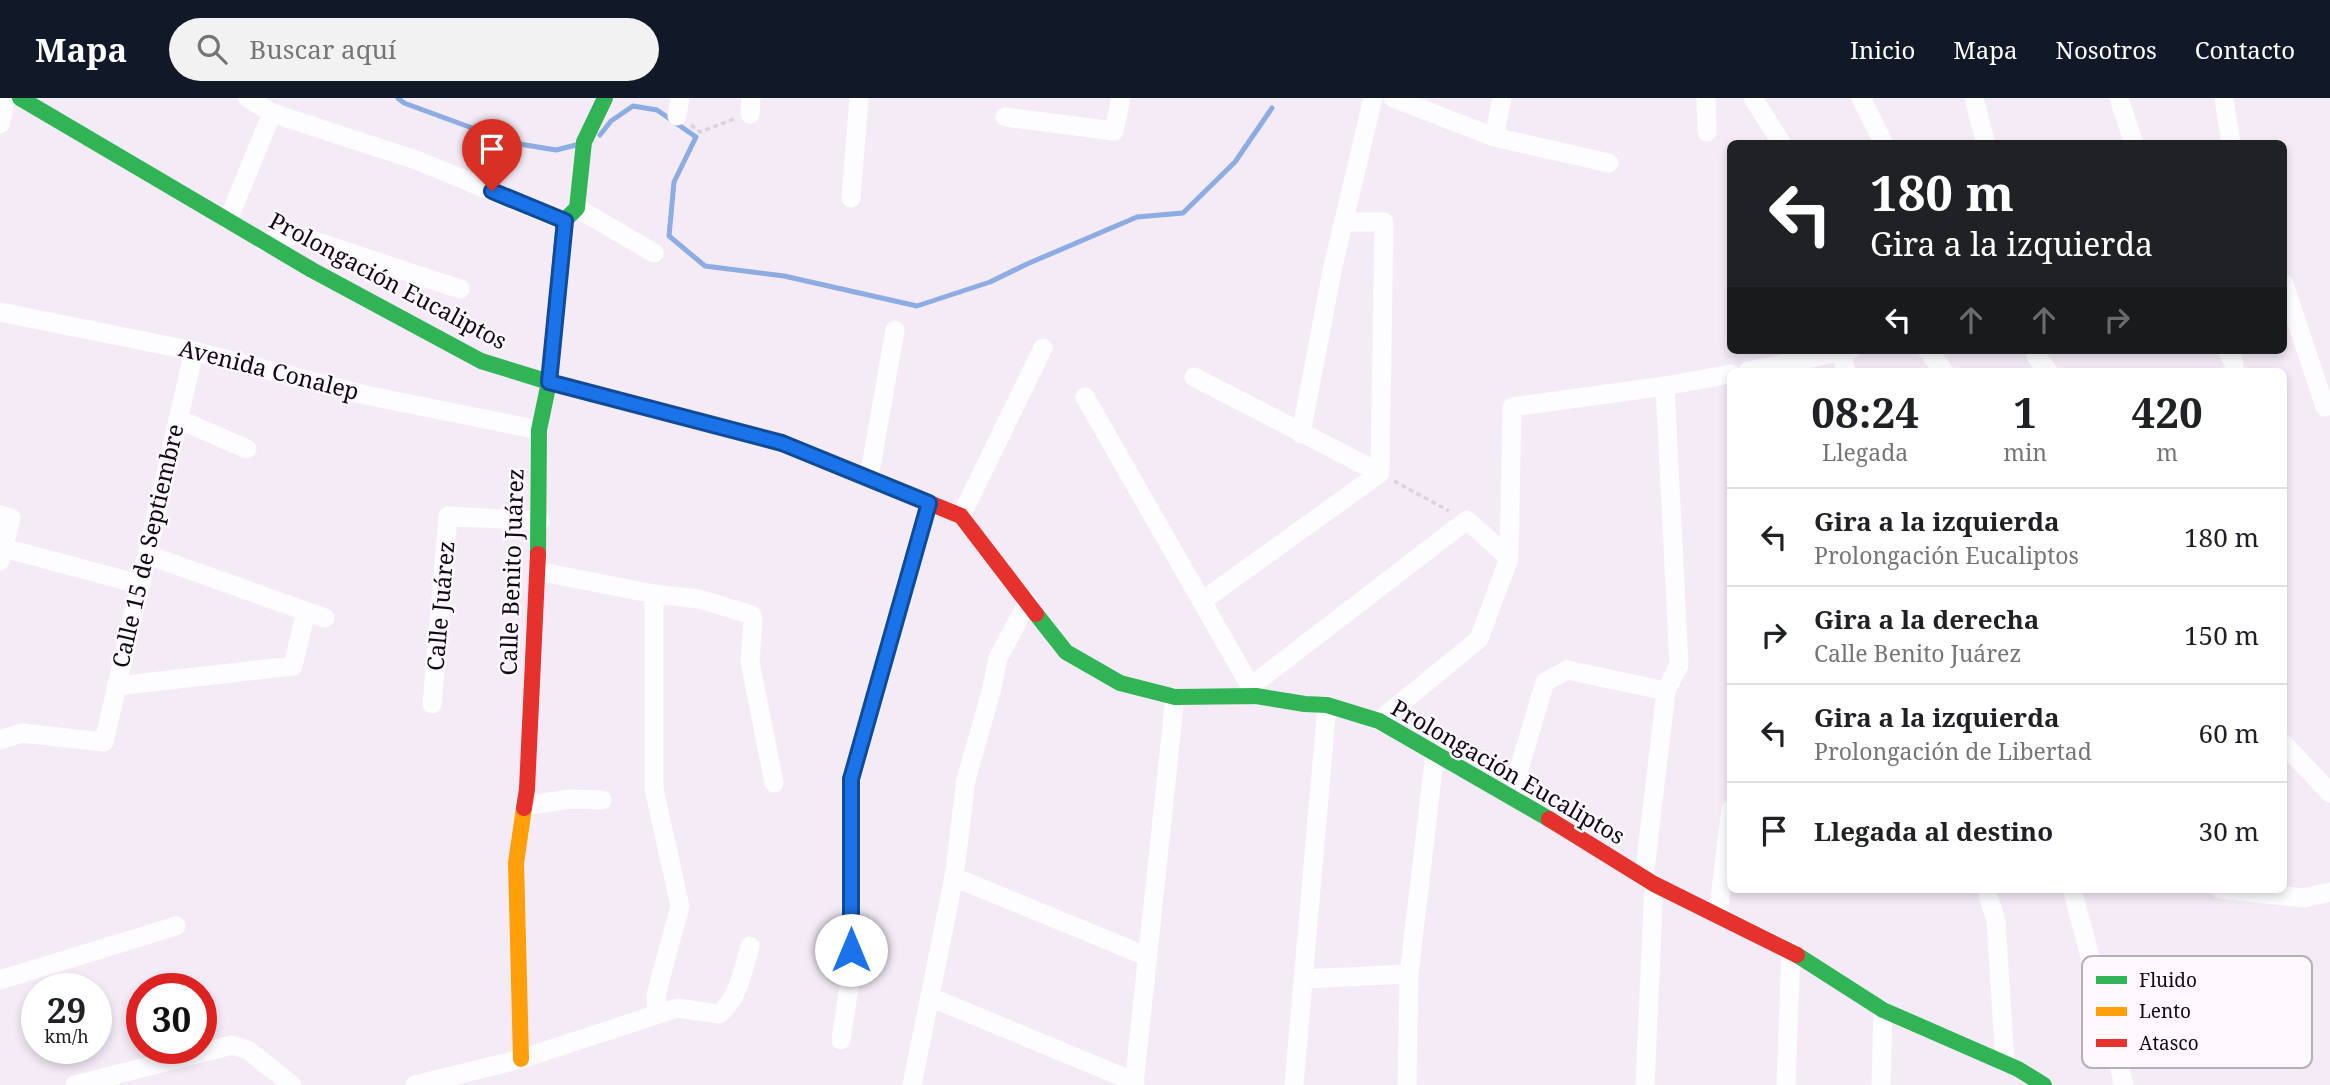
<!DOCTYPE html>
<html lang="es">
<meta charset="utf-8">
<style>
:root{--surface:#fff;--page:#f2f2f2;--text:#202124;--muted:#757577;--line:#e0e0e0;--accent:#111827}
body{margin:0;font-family:"Noto Serif",serif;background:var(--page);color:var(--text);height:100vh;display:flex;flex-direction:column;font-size:26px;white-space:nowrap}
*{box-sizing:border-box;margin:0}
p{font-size:23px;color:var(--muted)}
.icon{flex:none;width:38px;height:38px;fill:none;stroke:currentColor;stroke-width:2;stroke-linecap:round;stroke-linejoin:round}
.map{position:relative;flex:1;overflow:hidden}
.drawer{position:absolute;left:1727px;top:270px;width:560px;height:525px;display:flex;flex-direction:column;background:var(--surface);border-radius:10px;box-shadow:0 4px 10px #0003}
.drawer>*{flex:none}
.guide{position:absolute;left:1727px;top:42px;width:560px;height:214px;border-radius:10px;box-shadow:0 4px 10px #0003;background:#202124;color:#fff;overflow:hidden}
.speed{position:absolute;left:21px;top:875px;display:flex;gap:14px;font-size:35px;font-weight:700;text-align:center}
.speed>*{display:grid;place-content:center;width:91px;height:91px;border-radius:50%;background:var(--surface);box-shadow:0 4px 10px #0003;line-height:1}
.speed small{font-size:18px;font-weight:400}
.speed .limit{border:10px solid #d22;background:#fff;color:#111}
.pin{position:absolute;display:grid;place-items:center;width:60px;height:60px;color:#fff;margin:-72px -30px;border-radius:50% 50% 50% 0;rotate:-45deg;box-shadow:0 0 7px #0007}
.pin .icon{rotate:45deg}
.me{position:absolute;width:77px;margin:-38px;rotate:0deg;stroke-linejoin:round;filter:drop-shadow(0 0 5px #0008)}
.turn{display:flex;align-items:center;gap:24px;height:147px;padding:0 28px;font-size:32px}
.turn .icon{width:91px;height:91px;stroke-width:2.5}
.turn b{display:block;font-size:49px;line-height:60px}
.lanes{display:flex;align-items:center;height:66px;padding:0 28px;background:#0003;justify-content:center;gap:35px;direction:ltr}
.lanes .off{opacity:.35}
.eta{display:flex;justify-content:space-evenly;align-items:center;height:119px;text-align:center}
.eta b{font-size:42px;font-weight:700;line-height:49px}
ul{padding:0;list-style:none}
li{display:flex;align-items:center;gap:21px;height:98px;padding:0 28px;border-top:2px solid var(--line)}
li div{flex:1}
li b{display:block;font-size:26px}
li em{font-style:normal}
header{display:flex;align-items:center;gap:42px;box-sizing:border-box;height:98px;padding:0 35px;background:var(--accent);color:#fff}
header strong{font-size:33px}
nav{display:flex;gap:38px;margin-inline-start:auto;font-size:24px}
.search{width:490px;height:63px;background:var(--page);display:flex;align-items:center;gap:18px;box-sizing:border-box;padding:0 24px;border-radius:38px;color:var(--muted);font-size:26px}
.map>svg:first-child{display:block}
</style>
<header>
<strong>Mapa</strong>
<div class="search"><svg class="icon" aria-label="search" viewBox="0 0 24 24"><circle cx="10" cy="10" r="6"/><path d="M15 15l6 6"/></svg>Buscar aquí</div>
<nav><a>Inicio</a><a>Mapa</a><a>Nosotros</a><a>Contacto</a></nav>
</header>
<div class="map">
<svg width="2330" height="987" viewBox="0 0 2330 987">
<rect width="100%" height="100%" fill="#f4ebf7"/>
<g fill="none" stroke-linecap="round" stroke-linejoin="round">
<path stroke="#8dace2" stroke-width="5" d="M 398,0 L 404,5 L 513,45 L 556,52 L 576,47
M 600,37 L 611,23 L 633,8 L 657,12 L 696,39 L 674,84 L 669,138 L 705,168 L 784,178 L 917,208 L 990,184 L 1027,166 L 1137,119 L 1183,115 L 1235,64 L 1272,10"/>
<path stroke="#d8d5d9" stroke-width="3.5" stroke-dasharray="5 3.5" stroke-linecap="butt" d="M 691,27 L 700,34 L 734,21
M 1394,383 L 1449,413"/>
<path stroke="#fdfcfe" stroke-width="19" d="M 248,0 L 272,15 L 419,63 L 564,123
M 1393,0 L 1494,39 L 1609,65
M 1706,0 L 1707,34
M 1753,0 L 1782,46
M 1861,0 L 1884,46
M 1974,0 L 1986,46
M 2119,0 L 2134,46
M 2224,0 L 2231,46
M 750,16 L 751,0
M 677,18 L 680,0
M 1005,19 L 1114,33 L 1121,0
M 0,26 L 6,0
M 1494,39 L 1502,0
M 851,100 L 859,0
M 577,110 L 654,155
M 228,122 L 272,15
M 1344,124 L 1384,124 L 1380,375
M 264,144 L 296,137 L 460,191
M 2284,186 L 2325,309
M 0,214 L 194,253 L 365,297 L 539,332
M 1927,252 L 1944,273
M 2227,252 L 2234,265 L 2234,273
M 1841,253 L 1846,273
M 2036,258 L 2048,273
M 1748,273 L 1850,252
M 1194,279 L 1380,375
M 1085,299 L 1256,598
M 178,321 L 247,351
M 1301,336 L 1332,173 L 1373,0
M 869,380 L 895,232
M 0,417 L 11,420 L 0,463
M 961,418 L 1043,250
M 4,450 L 139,486
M 148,457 L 325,520
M 537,473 L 654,496 L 699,501 L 752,517 L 753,522 L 750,564 L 774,685
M 654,496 L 654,691 L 680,808 L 656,897 L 657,917
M 1202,503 L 1380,375
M 116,588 L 293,568 L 306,513
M 1251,588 L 1467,422 L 1509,460
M 432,606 L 448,418 L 540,423
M 1379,623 L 1479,541 L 1509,460 L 1512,309 L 1665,288 L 1731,276
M 0,642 L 22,635 L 104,644 L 194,253
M 2284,646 L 2330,695
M 1511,698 L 1545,584 L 1567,572 L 1666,593 L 1679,567 L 1665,288
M 524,708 L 570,701 L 602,702
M 954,779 L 1146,858
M 1644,780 L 1666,593
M 1986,791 L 1996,823 L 2005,965
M 2072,791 L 2124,987
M 2220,791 L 2303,800 L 2330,794
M 1718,816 L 1731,711
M 1303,881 L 1409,876
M 0,882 L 176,828
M 930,899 L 1135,984
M 841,942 L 851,876 L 851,681 L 929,405
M 75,987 L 232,947 L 248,952 L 292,987
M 415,987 L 521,961 L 677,910 L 719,916 C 739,900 743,871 750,848
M 912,987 L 954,779 L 966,682 L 991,594 L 998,560 L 1028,504
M 1134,987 L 1175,599
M 1294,987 L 1327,607
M 1407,987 L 1409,876 L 1435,655
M 1645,987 L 1654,786
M 1786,987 L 1791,853
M 1881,987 L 1883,912"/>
<path stroke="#30b455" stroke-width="16" d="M 20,0 L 312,172 L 481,263 L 549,284 L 737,333
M 538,456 L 539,332 L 549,284 L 564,123 L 577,110 L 584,44 L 605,0
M 1036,516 L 1066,554 L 1120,585 L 1175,599 L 1256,598 L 1305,606 L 1327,607 L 1379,623 L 1549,721
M 1797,857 L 1883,912 L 2018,971 L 2044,987"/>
<path stroke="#ff9f0a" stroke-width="16" d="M 521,961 L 516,765 L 524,710"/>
<path stroke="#e5322d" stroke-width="16" d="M 737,333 L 782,345 L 961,418 L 1036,516
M 524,710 L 527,691 L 538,456
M 1549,721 L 1654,786 L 1797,857"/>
</g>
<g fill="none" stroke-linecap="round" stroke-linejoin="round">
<defs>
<path id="route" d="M 492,93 L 565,123 L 549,284 L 782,345 L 929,405 L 851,681 L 851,852"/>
</defs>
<use href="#route" stroke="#114b97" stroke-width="18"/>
<use href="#route" stroke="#1a73e8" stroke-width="12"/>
</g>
<g text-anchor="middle" stroke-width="5" stroke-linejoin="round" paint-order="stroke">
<g font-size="23" fill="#0f0911" stroke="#fcf8fd">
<text transform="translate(388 183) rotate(28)" y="8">Prolongación Eucaliptos</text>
<text transform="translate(269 272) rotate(14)" y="8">Avenida Conalep</text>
<text transform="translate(148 448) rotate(-77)" y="8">Calle 15 de Septiembre</text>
<text transform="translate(512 474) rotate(-88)" y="8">Calle Benito Juárez</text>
<text transform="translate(441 508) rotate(-85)" y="8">Calle Juárez</text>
<text transform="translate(1508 674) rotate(30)" y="8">Prolongación Eucaliptos</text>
</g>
</g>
<rect x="2082" y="858" width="230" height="112" rx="10" fill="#fcf8fd" stroke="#b5b0b6" stroke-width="2"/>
<rect x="2096" y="878" width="31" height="8" fill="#30b455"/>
<rect x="2096" y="909" width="31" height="9" fill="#ff9f0a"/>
<rect x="2096" y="941" width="31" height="8" fill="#e5322d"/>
<g font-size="19" fill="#0f0911">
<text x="2139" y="889">Fluido</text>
<text x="2139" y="920">Lento</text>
<text x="2139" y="952">Atasco</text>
</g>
</svg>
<div class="speed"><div>29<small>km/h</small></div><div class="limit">30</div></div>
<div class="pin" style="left:492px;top:93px;background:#d93025"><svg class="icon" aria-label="arrive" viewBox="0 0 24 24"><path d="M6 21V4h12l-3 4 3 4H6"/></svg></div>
<svg class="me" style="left:851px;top:852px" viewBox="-20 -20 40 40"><circle r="19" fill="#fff"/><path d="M0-13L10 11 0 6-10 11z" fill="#1a73e8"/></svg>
<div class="guide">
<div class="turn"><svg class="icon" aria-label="left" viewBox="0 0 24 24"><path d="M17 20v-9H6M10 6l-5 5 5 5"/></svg><div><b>180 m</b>Gira a la izquierda</div></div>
<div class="lanes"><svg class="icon" aria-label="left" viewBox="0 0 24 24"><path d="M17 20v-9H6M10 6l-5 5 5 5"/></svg><svg class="icon off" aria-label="ahead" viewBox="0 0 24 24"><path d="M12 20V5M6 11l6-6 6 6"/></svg><svg class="icon off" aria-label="ahead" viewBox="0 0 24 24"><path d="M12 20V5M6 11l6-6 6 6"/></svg><svg class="icon off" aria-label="right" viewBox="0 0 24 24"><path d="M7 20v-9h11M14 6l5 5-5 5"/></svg></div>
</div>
<section class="drawer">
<div class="eta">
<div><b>08:24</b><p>Llegada</p></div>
<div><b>1</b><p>min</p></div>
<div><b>420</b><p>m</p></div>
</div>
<ul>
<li><svg class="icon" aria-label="left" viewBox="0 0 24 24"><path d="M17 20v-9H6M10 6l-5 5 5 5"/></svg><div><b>Gira a la izquierda</b><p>Prolongación Eucaliptos</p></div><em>180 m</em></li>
<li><svg class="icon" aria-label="right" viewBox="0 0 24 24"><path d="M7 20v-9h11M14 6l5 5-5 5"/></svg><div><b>Gira a la derecha</b><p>Calle Benito Juárez</p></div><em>150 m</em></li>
<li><svg class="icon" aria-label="left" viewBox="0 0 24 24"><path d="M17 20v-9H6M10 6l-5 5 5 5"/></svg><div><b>Gira a la izquierda</b><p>Prolongación de Libertad</p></div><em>60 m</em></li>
<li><svg class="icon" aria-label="arrive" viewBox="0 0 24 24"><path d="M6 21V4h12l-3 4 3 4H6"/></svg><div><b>Llegada al destino</b></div><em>30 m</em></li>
</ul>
</section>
</div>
